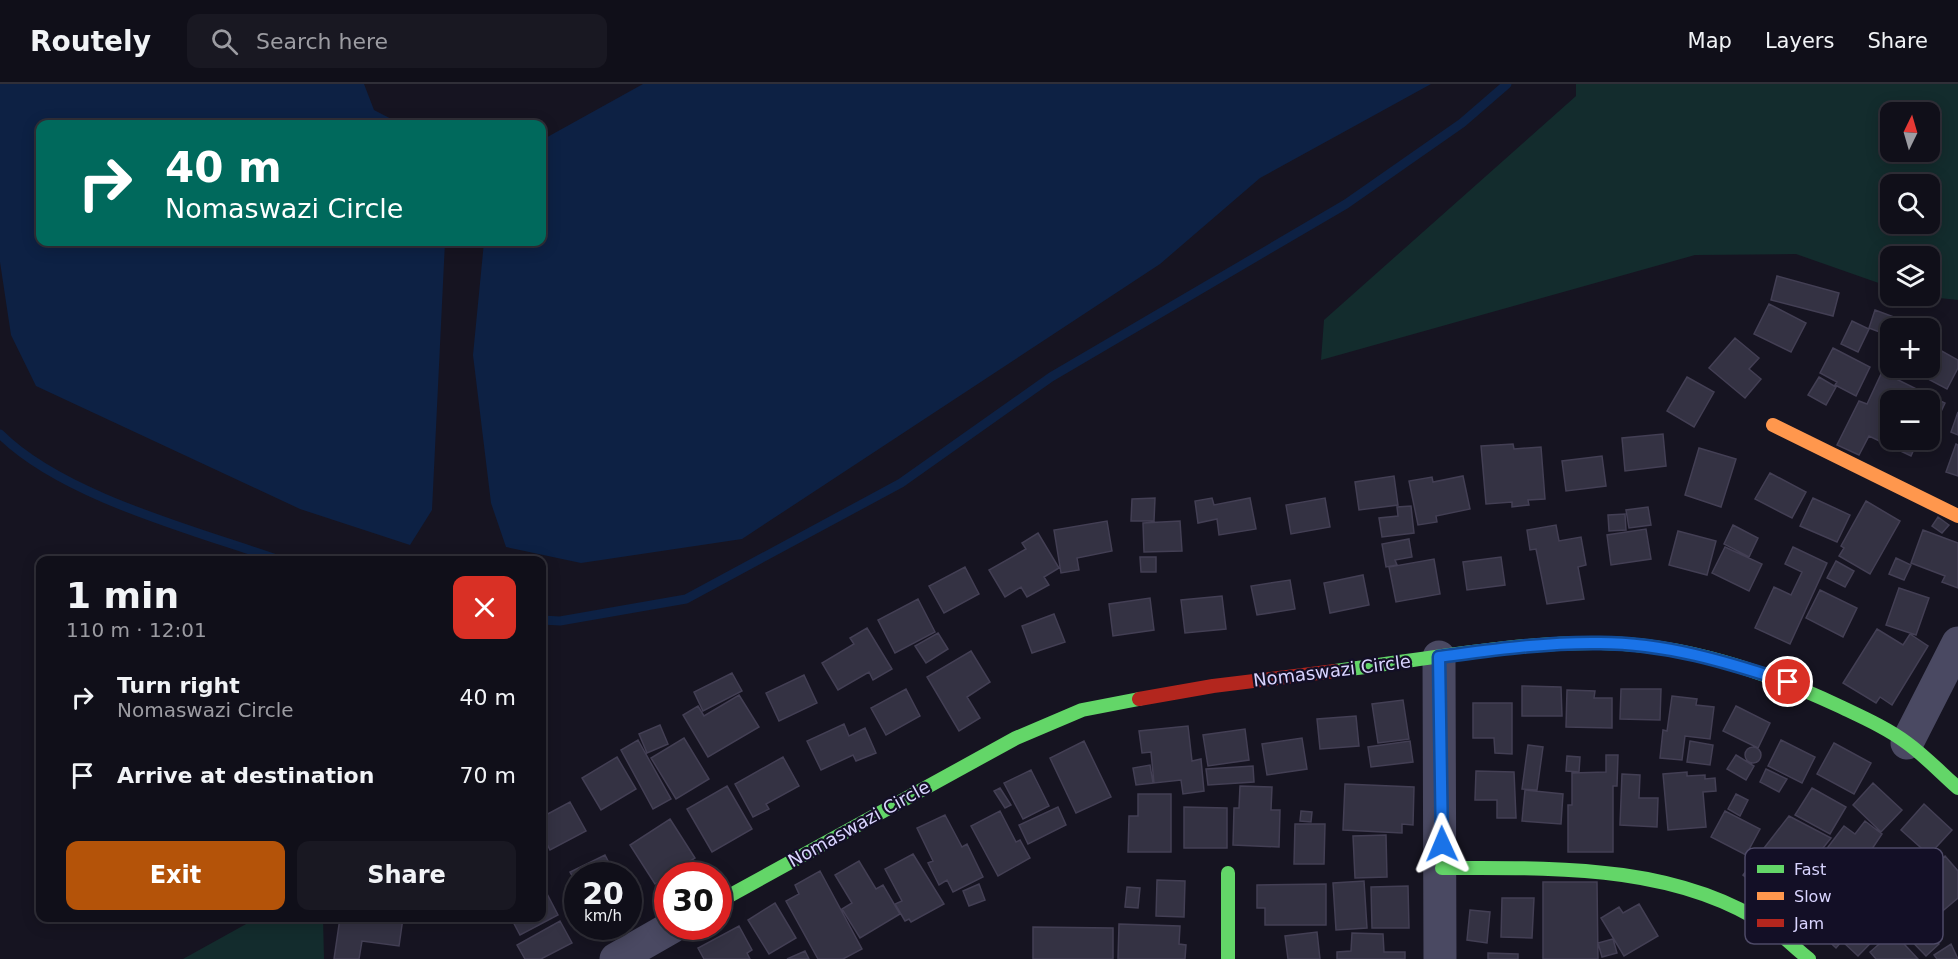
<!DOCTYPE html>
<meta charset="utf-8">
<style>
:root{--surface:#100f19;--page:#191822;--text:#f1f3f6;--muted:#9c9ca2;--line:#302f38;--accent:#b45309}
body{margin:0;font-family:"DejaVu Sans",sans-serif;background:var(--page);color:var(--text);height:100vh;display:flex;flex-direction:column;font-size:22px;white-space:nowrap}
*{box-sizing:border-box;margin:0}
p{font-size:20px;color:var(--muted)}
.icon{flex:none;width:33px;height:33px;fill:none;stroke:currentColor;stroke-width:2;stroke-linecap:round;stroke-linejoin:round}
.map{position:relative;flex:1;overflow:hidden}
.side{position:absolute;left:36px;top:472px;width:510px;height:366px;display:flex;flex-direction:column;background:var(--surface);border-radius:12px;box-shadow:0 3px 15px #0003,0 0 0 2px var(--line)}
.side>*{flex:none}
.banner{position:absolute;left:36px;top:36px;width:510px;height:126px;border-radius:12px;box-shadow:0 3px 15px #0003,0 0 0 2px var(--line);background:#00695c;color:#fff;overflow:hidden}
.needle{width:39px;rotate:5deg}
.fabs{position:absolute;left:1880px;top:18px;display:grid;gap:12px}
.fabs a{display:grid;place-items:center;width:60px;height:60px;border-radius:12px;background:var(--surface);box-shadow:0 3px 15px #0003,0 0 0 2px var(--line);font-size:30px}
.speed{position:absolute;left:564px;top:778px;display:flex;gap:12px;font-size:30px;font-weight:700;text-align:center}
.speed>*{display:grid;place-content:center;width:78px;height:78px;border-radius:50%;background:var(--surface);box-shadow:0 3px 15px #0003,0 0 0 2px var(--line);line-height:1}
.speed small{font-size:15px;font-weight:400}
.speed .limit{border:9px solid #d22;background:#fff;color:#111}
.pin{position:absolute;display:grid;place-items:center;width:51px;height:51px;color:#fff;margin:-26px;border:3px solid #fff;border-radius:50%;box-shadow:0 2px 6px #0007}
.me{position:absolute;width:66px;margin:-33px;rotate:359deg;stroke-linejoin:round;filter:drop-shadow(0 0 4px #0008)}
.turn{display:flex;align-items:center;gap:21px;height:126px;padding:0 30px;font-size:27px}
.turn .icon{width:78px;height:78px;stroke-width:2.5}
.turn b{display:block;font-size:42px;line-height:51px}
.round{display:grid;place-items:center;flex:none;width:63px;height:63px;border-radius:12px;background:var(--page)}
.headline{display:flex;align-items:center;justify-content:space-between;height:102px;padding:0 30px}
h1{font-size:36px;font-weight:700;line-height:45px}
.action{display:flex;gap:12px;margin-top:auto;padding:12px 30px}
.action a{flex:1;height:69px;border-radius:12px;background:var(--accent);color:#fff;font-size:24px;font-weight:700;line-height:69px;text-align:center}
.action a+a{background:var(--page);color:var(--text)}
ul{padding:0;list-style:none}
li{display:flex;align-items:center;gap:18px;height:78px;padding:0 30px}
li div{flex:1}
li b{display:block;font-size:22px}
li em{font-style:normal}
header{display:flex;align-items:center;gap:36px;box-sizing:border-box;height:84px;padding:0 30px;background:var(--surface);border-bottom:2px solid var(--line)}
header strong{font-size:28px}
nav{display:flex;gap:33px;margin-inline-start:auto;font-size:21px}
.search{width:420px;height:54px;background:var(--page);display:flex;align-items:center;gap:15px;box-sizing:border-box;padding:0 21px;border-radius:12px;color:var(--muted);font-size:22px}
.map>svg:first-child{display:block}
</style>
<header>
<strong>Routely</strong>
<div class="search"><svg class="icon" aria-label="search" viewBox="0 0 24 24"><circle cx="10" cy="10" r="6"/><path d="M15 15l6 6"/></svg>Search here</div>
<nav><a>Map</a><a>Layers</a><a>Share</a></nav>
</header>
<div class="map">
<svg width="1958" height="875" viewBox="0 0 1958 875">
<rect width="100%" height="100%" fill="#161421"/>
<path fill="#132c2d" fill-rule="evenodd" d="M 1576,0 L 1958,0 L 1958,216 L 1921,212 L 1929,212 L 1929,172 L 1890,172 L 1890,203 L 1796,170 L 1695,171 L 1321,276 L 1324,236 L 1576,12 ZM 1890,28 L 1929,28 L 1929,68 L 1890,68 ZM 1890,100 L 1929,100 L 1929,140 L 1890,140 Z
M 257,834 L 323,834 L 324,875 L 183,875 Z"/>
<path fill="#0d2144" d="M 0,0 L 364,0 L 374,26 L 401,40 L 40,40 L 40,158 L 445,158 L 432,426 L 410,461 L 300,425 L 36,302 L 11,251 L 0,178 Z
M 643,0 L 1431,0 L 1260,94 L 1160,180 L 742,455 L 581,479 L 506,463 L 491,419 L 473,271 L 484,158 L 542,158 L 542,56 Z"/>
<g fill="none" stroke-linecap="round" stroke-linejoin="round">
<path stroke="#0d2144" stroke-width="9" d="M 0,350 C 63,413 197,447 282,477
M 542,536 L 560,537 L 686,515 L 901,399 L 1051,293 L 1346,120 L 1462,39 L 1507,0"/>
</g>
<path fill="#343243" stroke="#433f54" stroke-width="1.5" d="M 1777,192 L 1839,209 L 1833,232 L 1771,216 Z
M 1769,220 L 1806,239 L 1791,268 L 1754,250 Z
M 1875,226 L 1899,235 L 1895,244 L 1890,244 L 1890,252 L 1869,244 Z
M 1852,237 L 1869,245 L 1858,268 L 1841,260 Z
M 1735,254 L 1759,274 L 1749,285 L 1761,295 L 1745,314 L 1709,284 Z
M 1929,260 L 1958,276 L 1958,284 L 1947,305 L 1911,286 L 1912,284 L 1929,284 Z
M 1833,264 L 1870,283 L 1856,312 L 1835,301 L 1837,298 L 1820,289 Z
M 1882,288 L 1945,319 L 1938,334 L 1931,331 L 1929,334 L 1929,316 L 1890,316 L 1890,356 L 1918,356 L 1911,372 L 1869,352 L 1859,371 L 1837,361 L 1859,317 L 1867,320 Z
M 1687,293 L 1714,308 L 1694,343 L 1667,327 Z
M 1819,293 L 1836,303 L 1826,321 L 1808,311 Z
M 1958,328 L 1958,351 L 1951,348 Z
M 1663,350 L 1666,382 L 1625,387 L 1622,354 Z
M 1513,360 L 1514,365 L 1541,363 L 1545,415 L 1528,416 L 1529,421 L 1512,423 L 1512,418 L 1486,420 L 1481,362 Z
M 1956,360 L 1958,361 L 1958,392 L 1946,388 Z
M 1699,364 L 1736,375 L 1721,423 L 1685,411 Z
M 1602,372 L 1606,402 L 1566,407 L 1562,377 Z
M 1770,389 L 1806,408 L 1792,434 L 1755,415 Z
M 1394,392 L 1398,421 L 1359,426 L 1355,398 Z
M 1463,392 L 1470,425 L 1436,432 L 1437,438 L 1418,441 L 1409,397 L 1432,393 L 1433,398 Z
M 1155,414 L 1154,437 L 1131,437 L 1132,415 Z
M 1212,414 L 1214,421 L 1250,414 L 1256,445 L 1219,451 L 1217,435 L 1198,439 L 1195,417 Z
M 1325,414 L 1330,443 L 1291,450 L 1286,421 Z
M 1813,414 L 1850,431 L 1837,458 L 1800,442 Z
M 1866,417 L 1900,437 L 1870,490 L 1839,472 L 1844,464 L 1841,462 Z
M 1411,422 L 1414,449 L 1382,453 L 1379,434 L 1398,432 L 1397,423 Z
M 1648,423 L 1651,441 L 1629,444 L 1626,426 Z
M 1625,430 L 1626,446 L 1609,447 L 1608,431 Z
M 1938,433 L 1949,441 L 1942,449 L 1932,442 Z
M 1107,437 L 1112,467 L 1077,474 L 1079,486 L 1061,489 L 1054,446 Z
M 1180,437 L 1182,467 L 1144,468 L 1143,439 Z
M 1556,441 L 1559,457 L 1581,453 L 1586,481 L 1578,483 L 1584,515 L 1547,520 L 1536,465 L 1530,466 L 1527,446 Z
M 1733,441 L 1758,454 L 1749,473 L 1724,460 Z
M 1646,445 L 1651,475 L 1611,481 L 1607,451 Z
M 1923,446 L 1958,459 L 1958,504 L 1942,498 L 1945,492 L 1911,479 Z
M 1678,447 L 1716,457 L 1707,491 L 1669,481 Z
M 1038,449 L 1059,484 L 1044,493 L 1049,501 L 1027,513 L 1021,503 L 1005,513 L 989,486 L 1026,465 L 1022,459 Z
M 1409,455 L 1412,473 L 1395,476 L 1397,481 L 1386,483 L 1382,460 Z
M 1725,463 L 1762,480 L 1749,507 L 1712,489 Z
M 1793,463 L 1827,479 L 1790,560 L 1755,544 L 1774,503 L 1791,511 L 1802,488 L 1785,480 Z
M 1140,473 L 1156,473 L 1156,488 L 1141,488 Z
M 1501,473 L 1505,501 L 1467,506 L 1463,478 Z
M 1896,474 L 1911,481 L 1904,496 L 1889,490 Z
M 1434,475 L 1440,510 L 1396,518 L 1389,483 Z
M 1836,477 L 1854,487 L 1845,503 L 1827,494 Z
M 965,483 L 979,510 L 944,529 L 929,502 Z
M 1363,491 L 1369,521 L 1330,529 L 1324,499 Z
M 1290,496 L 1295,525 L 1257,531 L 1251,502 Z
M 1899,504 L 1929,514 L 1916,551 L 1886,541 Z
M 1820,506 L 1857,524 L 1843,553 L 1806,534 Z
M 1222,512 L 1226,545 L 1185,549 L 1181,516 Z
M 1150,514 L 1154,546 L 1113,552 L 1109,520 Z
M 918,515 L 935,548 L 895,569 L 878,536 Z
M 1054,530 L 1065,558 L 1032,569 L 1022,542 Z
M 867,544 L 892,585 L 873,596 L 869,588 L 838,606 L 822,579 L 854,560 L 850,554 Z
M 1877,545 L 1903,561 L 1910,550 L 1928,562 L 1892,621 L 1880,613 L 1876,619 L 1843,599 Z
M 938,549 L 948,565 L 926,579 L 915,562 Z
M 971,567 L 990,598 L 967,613 L 980,634 L 959,647 L 927,593 Z
M 732,589 L 742,607 L 703,627 L 694,608 Z
M 804,591 L 817,619 L 779,637 L 766,609 Z
M 1522,602 L 1561,603 L 1562,632 L 1522,632 Z
M 906,605 L 920,632 L 886,651 L 871,624 Z
M 1621,605 L 1661,605 L 1660,636 L 1620,635 Z
M 1567,606 L 1595,607 L 1594,614 L 1612,614 L 1612,644 L 1566,643 Z
M 739,611 L 759,643 L 708,673 L 683,631 L 698,622 L 704,632 Z
M 1672,612 L 1697,615 L 1696,621 L 1714,623 L 1710,655 L 1685,652 L 1682,676 L 1660,674 L 1663,646 L 1667,647 Z
M 1403,616 L 1409,655 L 1378,659 L 1372,620 Z
M 1473,619 L 1512,619 L 1512,670 L 1495,669 L 1494,654 L 1473,654 Z
M 1736,622 L 1770,639 L 1758,664 L 1723,647 Z
M 1356,632 L 1359,662 L 1320,665 L 1317,635 Z
M 844,640 L 849,652 L 865,644 L 876,669 L 856,677 L 853,671 L 821,686 L 807,657 Z
M 660,641 L 668,660 L 647,669 L 639,650 Z
M 1188,642 L 1192,677 L 1201,675 L 1204,707 L 1183,710 L 1181,696 L 1154,699 L 1151,668 L 1142,669 L 1139,647 Z
M 1245,645 L 1249,676 L 1208,682 L 1203,651 Z
M 684,654 L 709,695 L 676,715 L 651,674 Z
M 1302,654 L 1307,685 L 1267,691 L 1262,660 Z
M 638,656 L 671,715 L 653,725 L 621,666 Z
M 1781,656 L 1815,673 L 1802,699 L 1768,682 Z
M 1084,657 L 1111,713 L 1076,729 L 1050,674 Z
M 1410,657 L 1413,678 L 1371,683 L 1368,663 Z
M 1690,657 L 1713,661 L 1710,681 L 1687,678 Z
M 1834,659 L 1871,679 L 1854,710 L 1817,690 Z
M 1528,661 L 1543,663 L 1537,706 L 1522,705 Z
M1745 671a8 8 0 1 1 16 0a8 8 0 1 1-16 0Z
M 1606,671 L 1618,671 L 1617,702 L 1613,702 L 1613,768 L 1568,768 L 1568,721 L 1572,721 L 1572,689 L 1606,688 Z
M 1736,671 L 1754,682 L 1746,696 L 1727,685 Z
M 1567,672 L 1580,673 L 1579,688 L 1566,687 Z
M 617,673 L 636,705 L 601,726 L 582,694 Z
M 783,673 L 799,702 L 766,720 L 769,725 L 753,733 L 735,700 Z
M 1150,681 L 1153,699 L 1136,701 L 1133,684 Z
M 1253,682 L 1254,698 L 1208,701 L 1206,685 Z
M 1766,685 L 1787,695 L 1779,708 L 1760,698 Z
M 1031,686 L 1049,722 L 1023,735 L 1004,699 Z
M 1476,687 L 1514,688 L 1516,734 L 1497,734 L 1497,716 L 1475,716 Z
M 1687,688 L 1687,692 L 1705,691 L 1705,695 L 1715,694 L 1716,707 L 1703,708 L 1706,743 L 1668,746 L 1663,690 Z
M 1622,690 L 1640,691 L 1639,714 L 1658,714 L 1657,743 L 1620,741 Z
M 1873,699 L 1902,726 L 1881,748 L 1853,721 Z
M 1345,700 L 1414,703 L 1413,741 L 1402,740 L 1402,749 L 1343,746 Z
M 727,702 L 752,745 L 712,768 L 687,725 Z
M 1240,702 L 1272,703 L 1271,726 L 1280,726 L 1279,763 L 1233,761 L 1234,724 L 1239,724 Z
M 1000,704 L 1011,721 L 1005,724 L 994,707 Z
M 1812,704 L 1846,723 L 1830,750 L 1795,731 Z
M 1525,706 L 1563,710 L 1561,740 L 1522,737 Z
M 1138,710 L 1171,710 L 1171,768 L 1128,768 L 1129,732 L 1138,732 Z
M 1736,710 L 1748,716 L 1740,732 L 1728,725 Z
M 570,718 L 586,747 L 550,766 L 542,750 L 542,733 Z
M 1924,720 L 1952,746 L 1929,771 L 1901,746 Z
M 1058,723 L 1066,741 L 1028,760 L 1019,741 Z
M 1184,723 L 1227,724 L 1227,764 L 1184,764 Z
M 1000,727 L 1016,758 L 1020,756 L 1030,774 L 998,792 L 971,742 Z
M 1301,727 L 1312,728 L 1311,738 L 1300,737 Z
M 1725,727 L 1760,745 L 1746,771 L 1711,753 Z
M 945,731 L 962,763 L 967,760 L 983,793 L 953,808 L 947,796 L 939,801 L 928,779 L 933,777 L 917,744 Z
M 1789,732 L 1831,754 L 1779,819 L 1743,791 Z
M 670,735 L 695,774 L 684,781 L 690,790 L 668,791 L 655,800 L 630,761 Z
M 1865,737 L 1882,750 L 1862,780 L 1872,789 L 1858,807 L 1818,776 L 1844,742 L 1855,750 Z
M 1295,740 L 1325,740 L 1324,780 L 1294,780 Z
M 1386,751 L 1387,793 L 1355,794 L 1353,752 Z
M 913,770 L 944,820 L 911,838 L 909,835 L 905,837 L 895,820 L 902,817 L 885,785 Z
M 605,771 L 616,792 L 578,792 L 578,802 L 570,788 Z
M 1945,772 L 1958,787 L 1958,814 L 1926,841 L 1913,826 L 1937,806 L 1924,790 Z
M 859,777 L 876,805 L 883,801 L 900,830 L 860,854 L 842,825 L 852,819 L 835,791 Z
M 820,787 L 862,865 L 843,875 L 818,875 L 786,817 L 799,810 L 795,801 Z
M 1157,796 L 1185,797 L 1184,833 L 1156,832 Z
M 1364,797 L 1367,844 L 1336,846 L 1333,799 Z
M 1543,798 L 1597,798 L 1598,875 L 1543,875 Z
M 1870,799 L 1901,828 L 1858,872 L 1842,857 L 1836,864 L 1821,850 Z
M 979,800 L 985,816 L 969,822 L 963,807 Z
M 1326,800 L 1326,841 L 1265,841 L 1265,824 L 1257,824 L 1257,801 Z
M 1408,802 L 1409,844 L 1372,844 L 1371,803 Z
M 1127,803 L 1140,804 L 1138,824 L 1125,823 Z
M 544,804 L 558,831 L 520,851 L 511,834 L 542,834 L 542,805 Z
M 1502,814 L 1534,814 L 1532,854 L 1501,853 Z
M 775,819 L 796,854 L 769,870 L 748,836 Z
M 1639,820 L 1658,852 L 1624,872 L 1601,834 L 1619,823 L 1623,829 Z
M 1470,826 L 1490,828 L 1487,859 L 1467,856 Z
M 1913,831 L 1939,860 L 1926,872 L 1899,844 Z
M 340,834 L 403,834 L 399,862 L 362,857 L 359,875 L 334,875 Z
M 560,837 L 572,859 L 541,875 L 525,875 L 517,861 Z
M 1119,840 L 1180,842 L 1179,860 L 1186,861 L 1185,875 L 1118,875 Z
M 739,842 L 752,866 L 747,869 L 750,875 L 704,875 L 698,864 Z
M 1033,843 L 1113,844 L 1113,875 L 1033,875 Z
M 1317,848 L 1320,875 L 1288,875 L 1285,852 Z
M 1893,848 L 1918,875 L 1876,875 L 1870,868 Z
M 1352,849 L 1383,850 L 1384,868 L 1405,868 L 1405,875 L 1337,875 L 1337,868 L 1351,867 Z
M 1613,855 L 1617,869 L 1602,873 L 1598,859 Z
M 1951,860 L 1958,875 L 1937,875 L 1934,871 Z
M 805,867 L 809,875 L 787,875 Z
M 1488,869 L 1518,870 L 1518,875 L 1488,875 Z"/>
<g fill="none" stroke-linecap="round" stroke-linejoin="round">
<path stroke="#4a4962" stroke-width="33" d="M 1439,573 L 1440,875
M 1907,659 L 1958,559
M 616,875 L 672,843"/>
<path stroke="#63d668" stroke-width="14" d="M 1335,587 C 1422,576 1512,558 1601,559 C 1685,560 1764,587 1839,622 C 1862,633 1887,644 1907,659 C 1925,672 1941,689 1958,704
M 1442,784 C 1551,784 1675,779 1770,843 C 1784,852 1796,865 1809,875
M 1228,789 L 1228,875
M 718,818 L 1016,654 L 1082,626 L 1139,615"/>
<path stroke="#ff974d" stroke-width="14" d="M 1773,341 L 1958,432"/>
<path stroke="#b3261e" stroke-width="14" d="M 1139,615 L 1213,602 L 1335,587"/>
</g>
<g fill="none" stroke-linecap="round" stroke-linejoin="round">
<defs>
<path id="route" d="M 1442,760 L 1439,573 C 1492,566 1546,558 1600,559 C 1665,559 1727,578 1788,598"/>
</defs>
<use href="#route" stroke="#114b97" stroke-width="15"/>
<use href="#route" stroke="#1a73e8" stroke-width="10"/>
</g>
<g text-anchor="middle" stroke-width="4.5" stroke-linejoin="round" paint-order="stroke">
<g font-size="18" fill="#d9d4ff" stroke="#130f26">
<text transform="translate(1332 587) rotate(-7)" y="6">Nomaswazi Circle</text>
<text transform="translate(859 740) rotate(-29)" y="6">Nomaswazi Circle</text>
</g>
</g>
<rect x="1745" y="764" width="198" height="96" rx="9" fill="#130f26" stroke="#4e4a67" stroke-width="1.5"/>
<rect x="1757" y="781" width="27" height="8" fill="#63d668"/>
<rect x="1757" y="808" width="27" height="8" fill="#ff974d"/>
<rect x="1757" y="835" width="27" height="8" fill="#b3261e"/>
<g font-size="16" fill="#d9d4ff">
<text x="1794" y="791">Fast</text>
<text x="1794" y="818">Slow</text>
<text x="1794" y="845">Jam</text>
</g>
</svg>
<div class="fabs">
<a><svg class="needle" viewBox="-14 -14 28 28"><path d="M0-13l5 13h-10z" fill="#e53935"/><path d="M0 13l5-13h-10z" fill="#9c9ca2"/></svg></a>
<a><svg class="icon" aria-label="search" viewBox="0 0 24 24"><circle cx="10" cy="10" r="6"/><path d="M15 15l6 6"/></svg></a>
<a><svg class="icon" aria-label="layers" viewBox="0 0 24 24"><path d="M12 4l9 5-9 5-9-5zM3 14l9 5 9-5"/></svg></a>
<a>+</a>
<a>−</a>
</div>
<div class="speed"><div>20<small>km/h</small></div><div class="limit">30</div></div>
<div class="pin" style="left:1788px;top:598px;background:#d93025"><svg class="icon" aria-label="arrive" viewBox="0 0 24 24"><path d="M6 21V4h12l-3 4 3 4H6"/></svg></div>
<svg class="me" style="left:1442px;top:760px" viewBox="-20 -20 40 40"><path d="M0-17L14 15 0 8-14 15z" fill="#1a73e8" stroke="#fff" stroke-width="4"/></svg>
<div class="banner">
<div class="turn"><svg class="icon" aria-label="right" viewBox="0 0 24 24"><path d="M7 20v-9h11M14 6l5 5-5 5"/></svg><div><b>40 m</b>Nomaswazi Circle</div></div>
</div>
<section class="side">
<div class="headline"><div><h1>1 min</h1><p>110 m · 12:01</p></div><a class="round" style="background:#d93025;color:#fff"><svg class="icon" aria-label="close" viewBox="0 0 24 24"><path d="M6 6l12 12M18 6L6 18"/></svg></a></div>
<ul>
<li><svg class="icon" aria-label="right" viewBox="0 0 24 24"><path d="M7 20v-9h11M14 6l5 5-5 5"/></svg><div><b>Turn right</b><p>Nomaswazi Circle</p></div><em>40 m</em></li>
<li><svg class="icon" aria-label="arrive" viewBox="0 0 24 24"><path d="M6 21V4h12l-3 4 3 4H6"/></svg><div><b>Arrive at destination</b></div><em>70 m</em></li>
</ul>
<div class="action"><a>Exit</a><a>Share</a></div>
</section>
</div>
